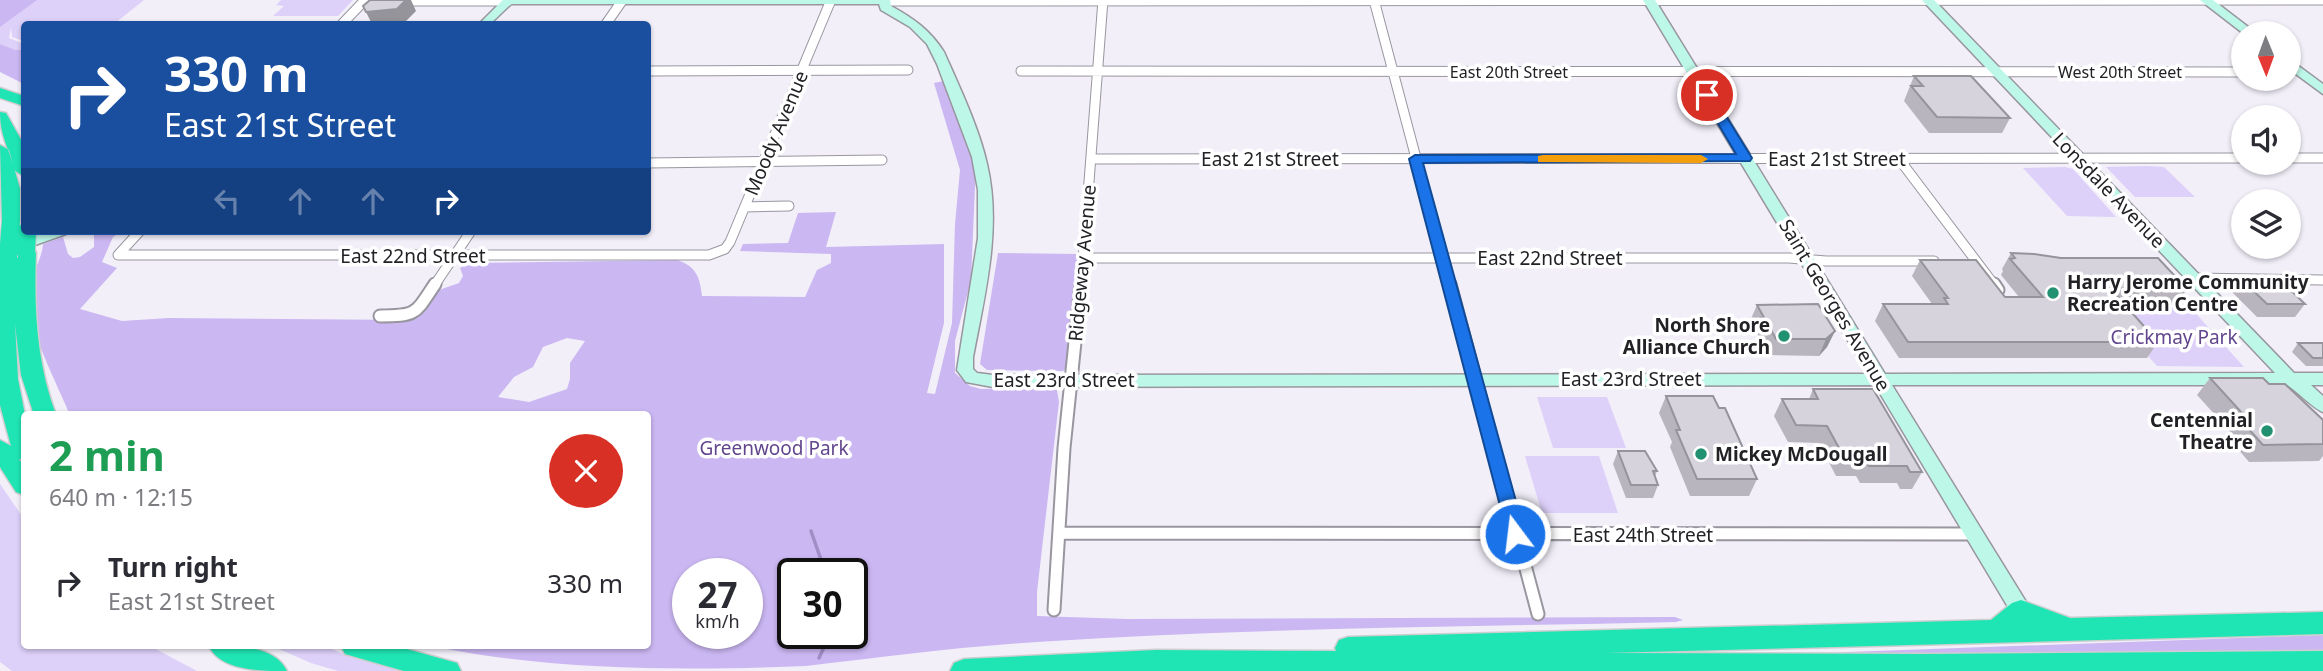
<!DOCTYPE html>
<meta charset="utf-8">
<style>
:root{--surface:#fff;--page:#f2f2f3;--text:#2b2b33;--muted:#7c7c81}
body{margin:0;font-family:"Noto Sans",sans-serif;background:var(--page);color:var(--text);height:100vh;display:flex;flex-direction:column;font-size:26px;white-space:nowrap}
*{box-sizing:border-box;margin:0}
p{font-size:23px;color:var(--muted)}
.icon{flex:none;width:38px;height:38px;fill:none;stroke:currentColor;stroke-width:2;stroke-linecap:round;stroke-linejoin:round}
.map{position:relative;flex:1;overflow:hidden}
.sheet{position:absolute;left:21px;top:411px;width:630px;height:238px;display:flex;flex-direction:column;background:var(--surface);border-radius:7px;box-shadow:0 2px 5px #0004}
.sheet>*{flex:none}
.top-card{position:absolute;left:21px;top:21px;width:630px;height:214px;border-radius:7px;box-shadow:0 2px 5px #0004;background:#1a4fa0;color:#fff;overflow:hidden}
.needle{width:46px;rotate:179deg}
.buttons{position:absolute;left:2231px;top:21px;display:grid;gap:14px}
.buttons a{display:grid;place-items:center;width:70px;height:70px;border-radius:50%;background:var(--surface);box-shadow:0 2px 5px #0004;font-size:35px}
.speed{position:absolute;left:672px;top:558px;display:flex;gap:14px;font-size:35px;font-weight:700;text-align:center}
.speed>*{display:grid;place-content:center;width:91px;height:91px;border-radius:50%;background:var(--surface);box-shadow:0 2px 5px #0004;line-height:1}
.speed small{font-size:18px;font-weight:400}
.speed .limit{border:4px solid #111;border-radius:10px;background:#fff;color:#111}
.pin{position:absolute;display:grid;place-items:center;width:60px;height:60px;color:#fff;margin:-30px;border:4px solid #fff;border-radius:50%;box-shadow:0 2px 7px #0007}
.me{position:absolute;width:77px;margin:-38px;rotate:345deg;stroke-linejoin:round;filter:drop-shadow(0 0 5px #0008)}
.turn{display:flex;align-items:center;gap:24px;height:147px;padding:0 28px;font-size:32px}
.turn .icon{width:91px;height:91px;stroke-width:2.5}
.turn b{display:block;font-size:49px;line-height:60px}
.lanes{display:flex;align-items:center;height:66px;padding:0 28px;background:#0003;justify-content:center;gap:35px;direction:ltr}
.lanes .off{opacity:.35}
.round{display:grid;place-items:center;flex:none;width:74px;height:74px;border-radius:37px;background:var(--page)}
.head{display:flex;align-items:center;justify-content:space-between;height:119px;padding:0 28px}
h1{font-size:42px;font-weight:700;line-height:52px;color:#1e9e55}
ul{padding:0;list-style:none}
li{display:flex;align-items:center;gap:21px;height:105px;padding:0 28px}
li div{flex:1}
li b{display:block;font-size:26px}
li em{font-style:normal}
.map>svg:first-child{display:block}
</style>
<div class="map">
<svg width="2323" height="671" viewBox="0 0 2323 671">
<rect width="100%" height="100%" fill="#f2eff9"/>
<path fill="#ddd0f9" d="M 0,0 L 144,0 L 114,24 L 24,24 L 24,41 L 12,37 L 11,27 L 9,38 L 24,44 L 24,79 L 0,47 L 6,47 L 0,44 Z
M 281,0 L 353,0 L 338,16 L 273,16 L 284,6 L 276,5 Z
M 2147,166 L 2164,167 L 2195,197 L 2135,197 L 2106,167 Z
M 2065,167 L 2073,169 L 2116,217 L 2067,216 L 2023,168 Z
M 2104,307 L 2190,307 L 2244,367 L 2157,366 Z
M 1537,397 L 1607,397 L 1626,448 L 1553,448 Z
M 1525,456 L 1599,456 L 1618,513 L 1542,513 Z
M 0,484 L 24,519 L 24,646 L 150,646 L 197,671 L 12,671 L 0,662 Z
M 272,646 L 324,646 L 354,658 L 404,671 L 338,671 L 311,663 Z"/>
<path fill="#cbb7f2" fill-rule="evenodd" d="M 0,0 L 37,0 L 0,27 Z
M 0,44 L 15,50 L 24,50 L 24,84 L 0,72 Z
M 944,81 L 976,164 L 971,280 L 955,341 L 955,373 L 970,386 L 981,389 L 1049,387 L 1057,390 L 1059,402 L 1037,592 L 1037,616 L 1127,619 L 1675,617 L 1683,620 L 1676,622 C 1463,627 1249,628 1037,642 C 959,647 883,657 806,666 C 687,671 549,671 432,646 L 648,646 L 648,415 L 70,415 C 58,386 27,326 27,296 C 27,279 42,262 43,244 L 63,237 L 68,254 L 73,258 L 80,257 L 94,247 L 94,231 L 122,231 L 113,237 L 102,262 L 117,268 L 80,309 L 122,321 L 169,318 L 408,320 L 416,317 L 439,290 L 459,283 L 463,276 L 460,268 L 469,263 L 677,260 C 696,266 700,277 702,296 L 805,297 L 817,270 L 831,263 L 831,254 L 740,251 L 743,244 L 788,243 L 798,213 L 836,212 L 826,247 L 944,244 L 944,323 L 927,393 L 935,394 L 952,323 L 955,224 L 960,170 L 934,83 ZM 567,338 L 585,341 L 570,363 L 570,379 L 567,389 L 529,402 L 498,397 L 514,377 L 533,367 L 543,347 ZM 688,574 L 747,574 L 747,634 L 688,634 ZM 793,574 L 852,574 L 852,634 L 793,634 Z
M 998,253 L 1078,254 L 1068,367 L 1063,371 L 987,370 L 980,364 Z
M 2323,635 L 2323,652 L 1793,654 Z"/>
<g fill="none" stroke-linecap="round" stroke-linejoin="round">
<path stroke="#a28ec7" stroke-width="3.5" d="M 811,531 L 826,574
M 819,658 L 830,634"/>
<defs>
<path id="street-far1" d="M 1374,0 L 1450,286
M 399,1 L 508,1
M 885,1 L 2323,0
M 342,24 L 365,0
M 606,24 L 622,1
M 648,71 L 908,70
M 1021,71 L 2244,72
M 2289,158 L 2323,158
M 1091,159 L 2244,158
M 1899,159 L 1995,286
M 648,163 L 882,160
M 745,207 L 789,206
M 140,231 L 118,255 L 709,255 L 725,249 L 730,242 L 831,0
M 1083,258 L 1789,258 L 1826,261 L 1934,261
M 2194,278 L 2323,280
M 434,286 L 471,231
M 1081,286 L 1103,0"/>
<path id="street" d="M 1450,284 L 1538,614
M 1994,284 L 1998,290
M 380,316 C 417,316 415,314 435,284
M 1059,533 L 1975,534
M 1054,610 L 1064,448 L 1081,284"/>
<path id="secondary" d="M 503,0 L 890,0 L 891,6 C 913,18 930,30 944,52 C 959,86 979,128 987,164 C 1002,227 985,294 973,357 L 973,369 L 977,373 L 993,375 L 1868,374 L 1643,0 L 1655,0 L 1885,374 L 2275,373 L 1922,0 L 1934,0 L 2294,373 L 2323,373 L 2323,385 L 2311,385 L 2323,396 L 2323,412 C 2314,409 2298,392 2287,385 L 1892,385 L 2028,605 L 2031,611 L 2028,617 L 2021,619 L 2014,617 L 1875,385 L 993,387 L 966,382 L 957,370 L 978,238 L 978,190 L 972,157 L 937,64 L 927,44 L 910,27 L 881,10 L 879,4 L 511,4 L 490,24 L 479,24 Z
M 2200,0 L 2213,0 L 2256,33 L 2244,34 Z
M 2289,59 L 2323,84 L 2323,94 L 2289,69 Z
M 47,231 L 68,231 L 66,234 L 21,250 L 11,250 L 9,247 L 11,244 Z"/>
<path id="highway" d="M 0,88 L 24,96 L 24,106 L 0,98 Z
M 0,112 L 6,113 L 24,145 L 24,176 L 15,171 C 9,148 0,136 0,112 Z
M 0,145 L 9,150 L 20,189 L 20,220 L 11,226 L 2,220 Z
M 26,246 L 33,248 L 36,252 C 34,308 36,361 56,415 L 34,415 L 21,375 L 15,324 L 18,379 L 25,415 L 24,460 L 19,459 L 24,467 L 24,495 L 16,492 L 0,467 L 0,440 L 11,446 L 0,405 L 0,254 L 8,251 L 16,255 L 19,248 Z
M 2021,600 L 2070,618 L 2323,612 L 2323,634 L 1606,653 L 1923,654 L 2323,651 L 2323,671 L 950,671 L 954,663 L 964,659 L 1156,650 L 1336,651 L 1335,648 L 1339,640 L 1348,637 L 1991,620 L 2012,603 Z
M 209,646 C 234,646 274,644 287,671 C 262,671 220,671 209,646 Z
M 341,646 L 396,646 L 457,663 L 461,671 L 404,671 L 345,654 Z"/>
</defs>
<use href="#street-far1" stroke="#99969f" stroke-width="11"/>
<use href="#street" stroke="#99969f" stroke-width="15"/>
<use href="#secondary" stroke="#99969f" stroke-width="3"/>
<use href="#highway" stroke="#cececf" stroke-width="3"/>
<use href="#street-far1" stroke="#fff" stroke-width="9"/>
<use href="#street" stroke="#fff" stroke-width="11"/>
<use href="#secondary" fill="#bcf7e8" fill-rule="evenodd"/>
<use href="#highway" fill="#1fe5b4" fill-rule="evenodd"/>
<defs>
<path id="highway-bridge" d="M 26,252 L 27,231
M 8,257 L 11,220"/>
</defs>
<use href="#highway-bridge" stroke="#cececf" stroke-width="20" stroke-linecap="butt"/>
<use href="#highway-bridge" stroke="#1fe5b4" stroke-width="18"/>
</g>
<path fill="#b8b5be" d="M 1914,76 L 2010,118 L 2002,133 L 1929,133 L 1904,101 Z
M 2011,253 L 2187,289 L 2176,305 L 2125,305 L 2158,342 L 2147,358 L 1899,358 L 1875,321 L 1883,304 L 1932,304 L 1912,276 L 1920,260 L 2005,297 L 2019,297 L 2001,275 L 2003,271 L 2002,269 Z
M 2240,278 L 2305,304 L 2295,317 L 2257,317 L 2230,290 Z
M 1757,305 L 1835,331 L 1827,347 L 1819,356 L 1769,355 L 1750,321 Z
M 2298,343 L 2323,343 L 2323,366 L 2306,366 L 2292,352 Z
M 2210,378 L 2269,384 L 2323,420 L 2323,456 L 2319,461 L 2249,462 L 2232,442 L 2236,438 L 2197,395 Z
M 1813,389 L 1922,472 L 1912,489 L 1900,489 L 1897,483 L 1860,483 L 1856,476 L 1836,476 L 1819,443 L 1788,442 L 1774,416 L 1782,399 L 1809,399 Z
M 1666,396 L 1719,408 L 1757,479 L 1749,496 L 1690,496 L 1670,447 L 1672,442 L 1659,413 Z
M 1618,451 L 1657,471 L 1655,476 L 1658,485 L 1653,498 L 1626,498 L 1613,464 Z"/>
<path fill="#96949b" d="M 406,0 L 411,0 L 416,11 L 404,23 L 372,24 L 366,12 Z
M 1835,331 L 1827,347 L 1819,356 L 1826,339 Z"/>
<path fill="#d6d3dd" stroke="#96949b" stroke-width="2" d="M 370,0 L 406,0 L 397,9 L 366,12 L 363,6 Z
M 1914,76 L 1971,76 L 2010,118 L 1937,117 L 1911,86 L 1923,86 Z
M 2011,253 L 2034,254 L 2061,258 L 2158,258 L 2187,289 L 2110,288 L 2158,342 L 1908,342 L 1883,304 L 1948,304 L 1944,298 L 1948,298 L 1920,260 L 1976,260 L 2005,297 L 2043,297 L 2010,259 L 2015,258 Z
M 2277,277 L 2305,304 L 2267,304 L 2240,278 Z
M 1818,304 L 1835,331 L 1826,339 L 1776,339 L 1757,305 Z
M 2298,343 L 2323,343 L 2323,358 L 2313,358 Z
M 2210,378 L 2263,378 L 2269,384 L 2285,384 L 2323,420 L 2323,444 L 2263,445 L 2246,426 L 2253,425 Z
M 1813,389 L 1873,389 L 1922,472 L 1910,472 L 1907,466 L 1869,466 L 1865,459 L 1845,459 L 1827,426 L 1796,425 L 1782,399 L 1818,399 Z
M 1666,396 L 1713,396 L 1719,408 L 1725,408 L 1757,479 L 1697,479 L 1676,430 L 1680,430 Z
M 1618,451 L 1645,451 L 1657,471 L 1653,471 L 1658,485 L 1631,485 Z"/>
<path fill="#1a73e8" stroke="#114b97" stroke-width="2" d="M 1707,92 L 1713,95 L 1752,158 L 1750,161 L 1423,163 L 1525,534 L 1522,540 L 1515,542 L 1509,540 L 1409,159 L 1415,155 L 1736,154 L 1701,95 Z"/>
<path fill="#f59e0b" d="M 1543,155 L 1701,155 L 1708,159 L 1701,163 L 1538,162 L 1538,156 Z"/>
<g fill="#219172" stroke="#fff" stroke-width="2.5">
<circle cx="2053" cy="293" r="7"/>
<circle cx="1784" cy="336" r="7"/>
<circle cx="2267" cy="431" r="7"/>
<circle cx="1701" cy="454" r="7"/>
</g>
<g text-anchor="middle" stroke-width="7" stroke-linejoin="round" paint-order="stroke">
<g font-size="16" fill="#222125" stroke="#fff">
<text x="1509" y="78">East 20th Street</text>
<text x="2120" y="78">West 20th Street</text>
</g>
<g font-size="19" fill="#222125" stroke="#fff">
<text transform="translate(776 133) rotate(-67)" y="7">Moody Avenue</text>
<text x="1270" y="166">East 21st Street</text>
<text x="1837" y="166">East 21st Street</text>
<text transform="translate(2109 190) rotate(46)" y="7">Lonsdale Avenue</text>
<text x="413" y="263">East 22nd Street</text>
<text x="1550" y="265">East 22nd Street</text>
<text transform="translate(1082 263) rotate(-85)" y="7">Ridgeway Avenue</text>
<text transform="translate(1835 305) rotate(59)" y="7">Saint Georges Avenue</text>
<text x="1631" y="386">East 23rd Street</text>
<text x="1064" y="387">East 23rd Street</text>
<text x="1643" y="542">East 24th Street</text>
</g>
<g font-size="19" font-weight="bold" fill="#222125" stroke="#fff" text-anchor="start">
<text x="2067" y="289">Harry Jerome Community<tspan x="2067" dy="22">Recreation Centre</tspan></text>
<text x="1770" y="332" text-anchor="end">North Shore<tspan x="1770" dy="22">Alliance Church</tspan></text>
<text x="2253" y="427" text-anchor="end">Centennial<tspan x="2253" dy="22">Theatre</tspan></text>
<text x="1715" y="461">Mickey McDougall</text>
</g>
<g font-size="19" fill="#62468d" stroke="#fff">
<text x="2174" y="344">Crickmay Park</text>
<text x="774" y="455">Greenwood Park</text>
</g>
</g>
</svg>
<div class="buttons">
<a><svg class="needle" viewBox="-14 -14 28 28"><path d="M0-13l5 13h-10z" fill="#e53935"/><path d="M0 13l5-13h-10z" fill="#7c7c81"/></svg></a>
<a><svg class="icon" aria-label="sound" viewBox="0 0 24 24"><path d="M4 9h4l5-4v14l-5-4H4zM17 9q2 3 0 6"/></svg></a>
<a><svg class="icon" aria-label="layers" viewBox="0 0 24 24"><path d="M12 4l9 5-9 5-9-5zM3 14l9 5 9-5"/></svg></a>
</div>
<div class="speed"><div>27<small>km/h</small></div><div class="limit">30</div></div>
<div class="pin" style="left:1707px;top:95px;background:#d93025"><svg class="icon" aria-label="arrive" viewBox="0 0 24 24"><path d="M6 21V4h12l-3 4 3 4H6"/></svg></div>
<svg class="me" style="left:1515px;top:534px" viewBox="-20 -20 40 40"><circle r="17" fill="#1a73e8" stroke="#fff" stroke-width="3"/><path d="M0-11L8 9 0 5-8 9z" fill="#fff"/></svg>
<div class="top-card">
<div class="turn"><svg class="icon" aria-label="right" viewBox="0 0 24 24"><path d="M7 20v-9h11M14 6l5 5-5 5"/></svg><div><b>330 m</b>East 21st Street</div></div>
<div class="lanes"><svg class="icon off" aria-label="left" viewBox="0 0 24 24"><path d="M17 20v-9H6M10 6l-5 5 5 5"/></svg><svg class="icon off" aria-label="ahead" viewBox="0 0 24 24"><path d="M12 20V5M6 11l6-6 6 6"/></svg><svg class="icon off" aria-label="ahead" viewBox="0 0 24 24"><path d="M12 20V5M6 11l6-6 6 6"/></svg><svg class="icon" aria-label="right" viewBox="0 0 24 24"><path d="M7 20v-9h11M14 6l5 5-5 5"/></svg></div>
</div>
<section class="sheet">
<div class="head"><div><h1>2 min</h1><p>640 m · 12:15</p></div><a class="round" style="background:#d93025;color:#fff"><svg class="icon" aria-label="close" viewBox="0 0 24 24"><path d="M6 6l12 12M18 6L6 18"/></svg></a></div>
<ul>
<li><svg class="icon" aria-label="right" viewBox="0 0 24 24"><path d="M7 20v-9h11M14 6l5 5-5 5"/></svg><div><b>Turn right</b><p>East 21st Street</p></div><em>330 m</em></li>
</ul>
</section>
</div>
